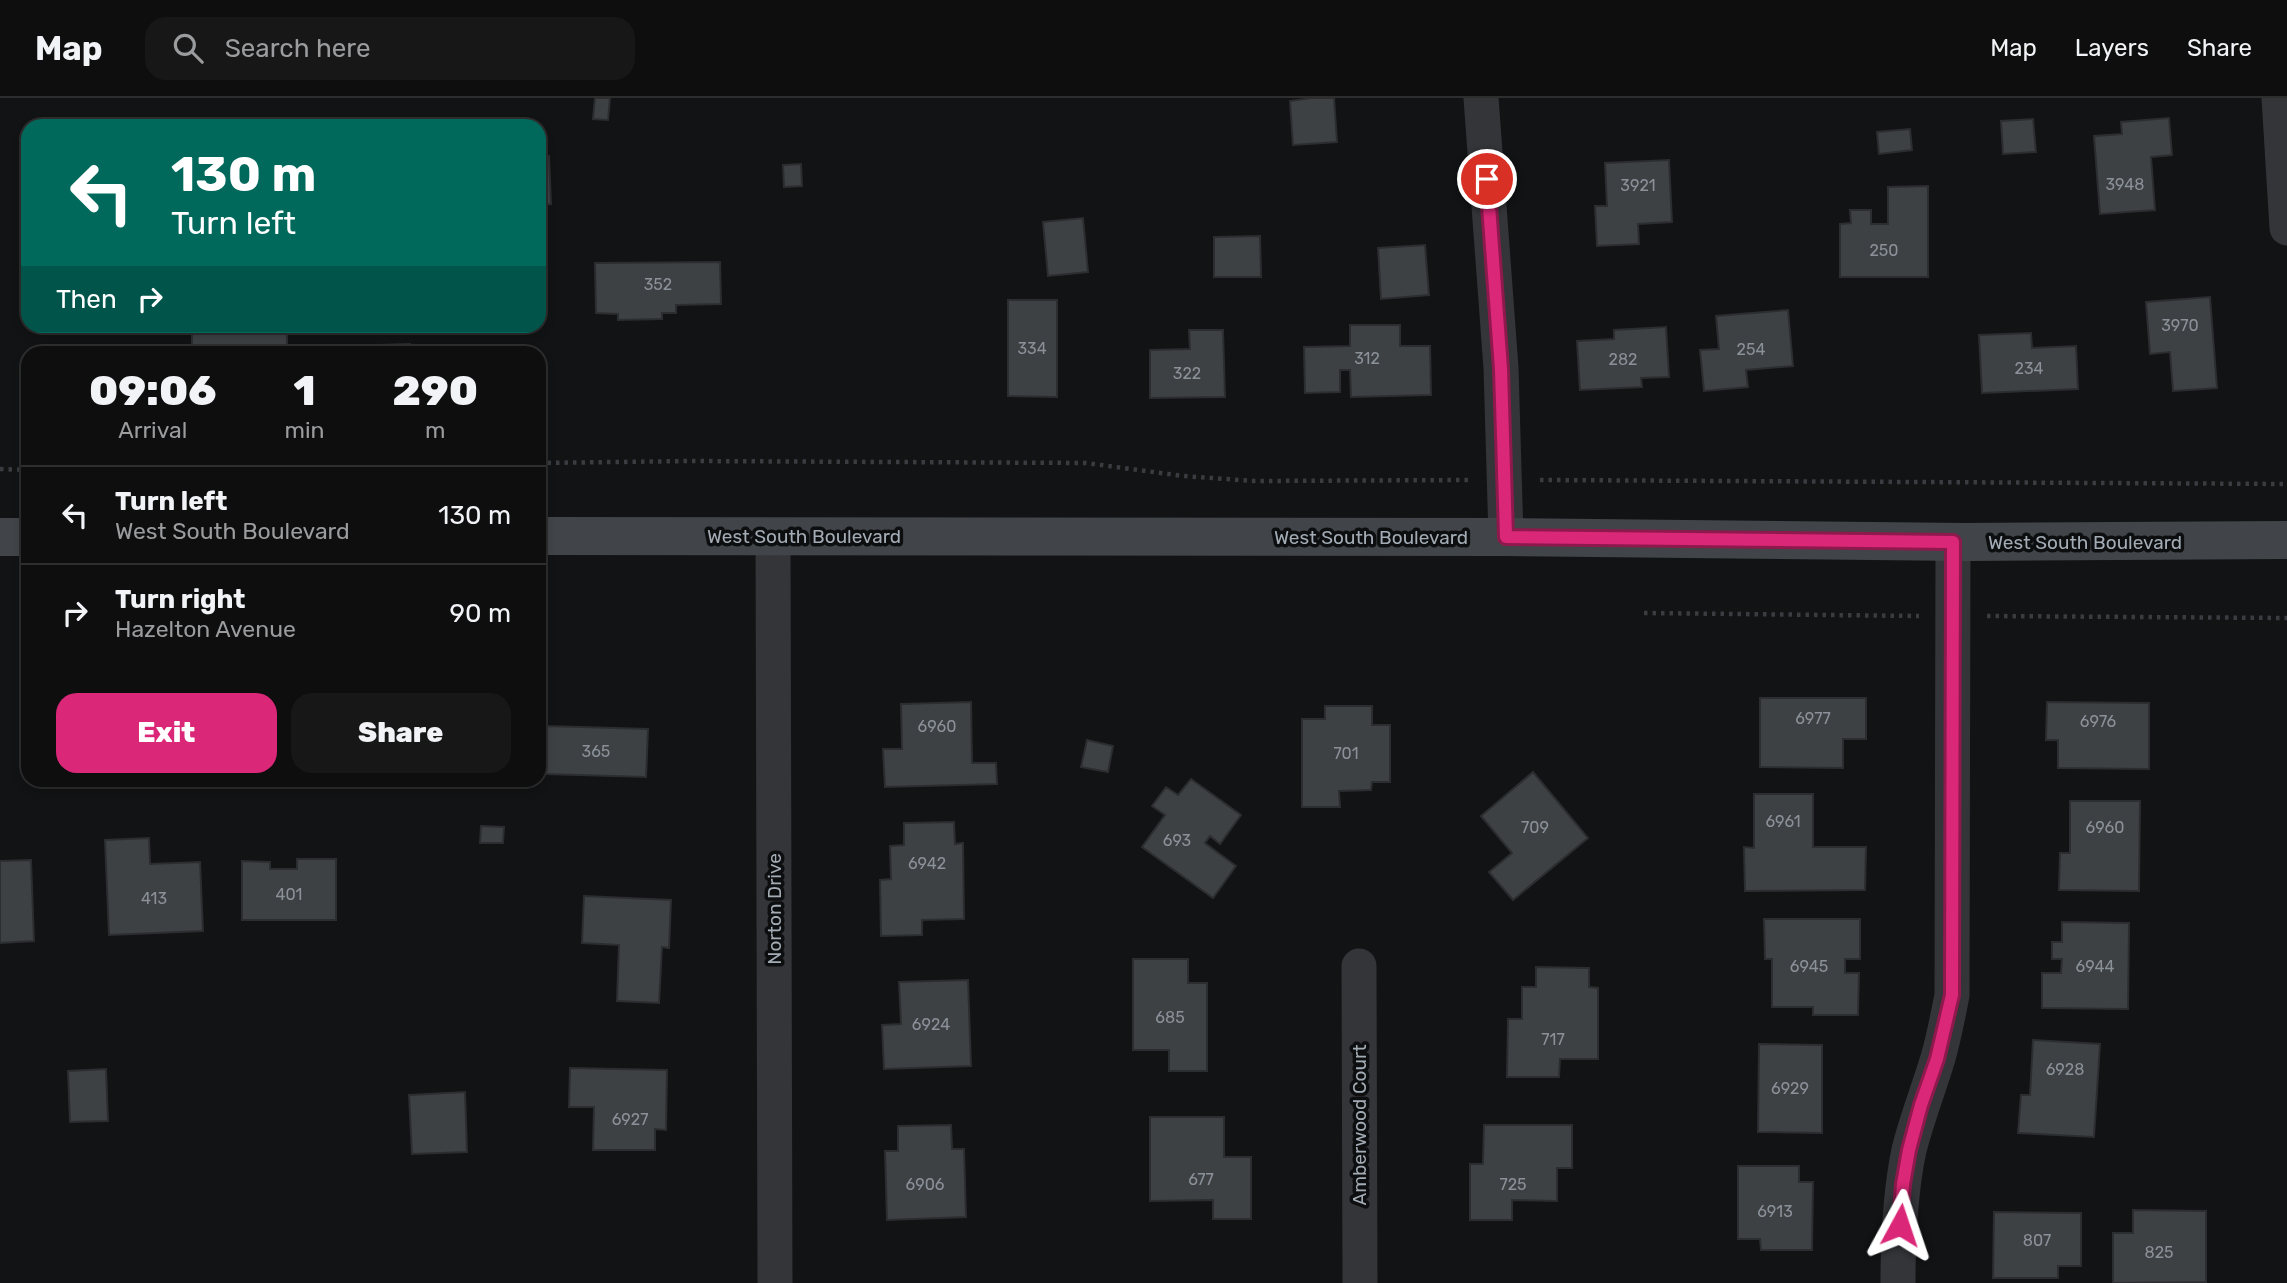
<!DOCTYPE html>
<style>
:root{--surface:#0e0e0f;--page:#171718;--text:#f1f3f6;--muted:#9b9c9e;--line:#2e2e2f;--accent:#db2777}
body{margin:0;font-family:Rubik,sans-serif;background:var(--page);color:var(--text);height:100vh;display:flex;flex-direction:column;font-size:26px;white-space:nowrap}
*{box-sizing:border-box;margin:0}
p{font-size:23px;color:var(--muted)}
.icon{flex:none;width:38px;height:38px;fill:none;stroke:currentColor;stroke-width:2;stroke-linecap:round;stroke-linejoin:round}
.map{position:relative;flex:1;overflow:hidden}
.details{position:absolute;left:21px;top:248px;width:525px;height:441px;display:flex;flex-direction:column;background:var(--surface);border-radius:21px;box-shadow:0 4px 10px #0003,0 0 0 2px var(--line)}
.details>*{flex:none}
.top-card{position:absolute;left:21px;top:21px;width:525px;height:214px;border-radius:21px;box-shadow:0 4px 10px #0003,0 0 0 2px var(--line);background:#00695c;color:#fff;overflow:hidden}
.pin{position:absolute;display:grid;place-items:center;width:60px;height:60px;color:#fff;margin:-30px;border:4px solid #fff;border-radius:50%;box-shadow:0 2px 7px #0007}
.me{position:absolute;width:77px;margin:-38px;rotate:5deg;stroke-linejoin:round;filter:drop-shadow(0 0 5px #0008)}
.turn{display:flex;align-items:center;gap:24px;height:147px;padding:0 35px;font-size:32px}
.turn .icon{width:91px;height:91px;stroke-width:2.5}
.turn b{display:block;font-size:49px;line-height:60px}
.then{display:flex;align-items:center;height:66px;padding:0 35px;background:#0003;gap:14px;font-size:26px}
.eta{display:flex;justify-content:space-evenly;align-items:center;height:119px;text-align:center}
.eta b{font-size:42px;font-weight:800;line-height:49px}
.cta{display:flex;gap:14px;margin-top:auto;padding:14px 35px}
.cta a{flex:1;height:80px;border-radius:21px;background:var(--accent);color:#fff;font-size:28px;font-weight:800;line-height:80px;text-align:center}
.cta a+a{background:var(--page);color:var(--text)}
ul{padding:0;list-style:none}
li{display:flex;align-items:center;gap:21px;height:98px;padding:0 35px;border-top:2px solid var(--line)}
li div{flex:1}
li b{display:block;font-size:26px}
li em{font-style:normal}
header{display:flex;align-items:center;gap:42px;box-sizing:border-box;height:98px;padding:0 35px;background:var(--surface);border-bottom:2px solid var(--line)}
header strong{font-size:33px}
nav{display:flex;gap:38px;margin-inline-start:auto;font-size:24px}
.search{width:490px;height:63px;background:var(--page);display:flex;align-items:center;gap:18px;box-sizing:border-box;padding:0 24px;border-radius:21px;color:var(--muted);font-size:26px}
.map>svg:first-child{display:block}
</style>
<header>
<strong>Map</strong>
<div class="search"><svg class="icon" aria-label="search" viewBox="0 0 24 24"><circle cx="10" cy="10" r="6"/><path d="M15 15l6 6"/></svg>Search here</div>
<nav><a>Map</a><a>Layers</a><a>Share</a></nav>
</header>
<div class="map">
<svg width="2287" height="1185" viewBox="0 0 2287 1185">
<rect width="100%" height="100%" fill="#121314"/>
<path fill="#3e4144" stroke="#2c2d30" stroke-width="2" d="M 595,0 L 610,0 L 608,22 L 593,21 Z
M 1311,0 L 1334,0 L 1337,44 L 1293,47 L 1290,3 Z
M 2169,20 L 2172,57 L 2151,59 L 2155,112 L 2100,116 L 2094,38 L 2122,36 L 2121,24 Z
M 2033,21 L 2036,54 L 2003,56 L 2001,23 Z
M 1910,31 L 1912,52 L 1879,56 L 1877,34 Z
M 549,58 L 551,106 L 539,107 L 539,59 Z
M 1669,62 L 1672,124 L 1638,126 L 1639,146 L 1597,148 L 1595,108 L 1607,108 L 1605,65 Z
M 801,66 L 802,88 L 784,89 L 783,67 Z
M 1928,88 L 1928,179 L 1840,179 L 1840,126 L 1851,125 L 1850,112 L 1871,112 L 1871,126 L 1888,126 L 1888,89 Z
M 1083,120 L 1088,174 L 1048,178 L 1043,124 Z
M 1260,138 L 1261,179 L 1214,179 L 1214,139 Z
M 1425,147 L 1429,197 L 1381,201 L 1378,150 Z
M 720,164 L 721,206 L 676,207 L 676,215 L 662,215 L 662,221 L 618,222 L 618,216 L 596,215 L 595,165 Z
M 2210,199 L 2217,290 L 2173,293 L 2170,254 L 2150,256 L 2146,204 Z
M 1008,202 L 1057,202 L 1057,299 L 1008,298 Z
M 1788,212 L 1793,268 L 1746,272 L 1748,289 L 1704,293 L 1700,252 L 1719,251 L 1716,218 Z
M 1350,227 L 1400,227 L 1400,248 L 1430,248 L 1431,297 L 1351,299 L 1350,272 L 1340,272 L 1340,294 L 1305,295 L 1304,249 L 1350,248 Z
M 192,228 L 287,228 L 287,256 L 192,256 Z
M 1666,229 L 1669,279 L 1641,280 L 1642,289 L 1580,292 L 1577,243 L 1614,241 L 1614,232 Z
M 1189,232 L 1223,232 L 1225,299 L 1150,300 L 1150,252 L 1190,251 Z
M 2031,235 L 2032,250 L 2076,248 L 2078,291 L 1982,295 L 1979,237 Z
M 410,246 L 410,256 L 349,256 L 348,248 Z
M 1760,600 L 1866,600 L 1866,641 L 1843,641 L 1843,670 L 1760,669 Z
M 971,604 L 972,665 L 996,665 L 997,686 L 885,689 L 883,651 L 902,651 L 901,606 Z
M 2047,604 L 2149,605 L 2149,671 L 2058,670 L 2058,642 L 2046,642 Z
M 1325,608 L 1372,608 L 1372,627 L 1390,627 L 1390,684 L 1372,684 L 1371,692 L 1339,693 L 1340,709 L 1302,709 L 1302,621 L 1325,621 Z
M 546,628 L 648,631 L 646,679 L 545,676 Z
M 1087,642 L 1113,648 L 1108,674 L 1081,669 Z
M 1533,674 L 1588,740 L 1513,802 L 1489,774 L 1512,755 L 1481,718 Z
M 1191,681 L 1241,717 L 1220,746 L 1210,738 L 1205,745 L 1236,768 L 1213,800 L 1142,749 L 1165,717 L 1152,708 L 1166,689 L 1178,697 Z
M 1754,696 L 1813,696 L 1813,749 L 1866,749 L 1865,792 L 1745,793 L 1744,749 L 1754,750 Z
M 2070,703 L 2140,703 L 2139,793 L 2059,792 L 2060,755 L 2070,755 Z
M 954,724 L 955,746 L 963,745 L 964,821 L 922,822 L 922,837 L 881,838 L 880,782 L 891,781 L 890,748 L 904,747 L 904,725 Z
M 481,728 L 504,729 L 503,745 L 480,745 Z
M 149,740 L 150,766 L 200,764 L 203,833 L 109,837 L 105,742 Z
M 297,761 L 336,761 L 336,822 L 242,822 L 242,763 L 270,764 L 270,771 L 297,771 Z
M 31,762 L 34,843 L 0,845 L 0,763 Z
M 584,798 L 671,802 L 669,850 L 662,849 L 659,905 L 617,903 L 619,847 L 582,845 Z
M 1764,821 L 1860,821 L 1860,861 L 1845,861 L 1845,875 L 1859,875 L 1858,917 L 1813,917 L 1813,909 L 1772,909 L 1772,861 L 1765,861 Z
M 2062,824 L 2129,825 L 2128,911 L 2042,910 L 2042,875 L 2061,875 L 2062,861 L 2052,861 L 2052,844 L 2062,844 Z
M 1133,861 L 1188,861 L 1188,885 L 1207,885 L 1207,973 L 1169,973 L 1169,952 L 1133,952 Z
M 1536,869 L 1589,870 L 1589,889 L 1598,890 L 1598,961 L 1560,961 L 1559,979 L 1507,979 L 1508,921 L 1522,921 L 1522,889 L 1536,889 Z
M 968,882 L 971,968 L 884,971 L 882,927 L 901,926 L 899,884 Z
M 2033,942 L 2100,946 L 2094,1039 L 2018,1035 L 2021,997 L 2030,997 Z
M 1759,946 L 1822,947 L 1822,1035 L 1758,1034 Z
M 570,970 L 667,972 L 666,1032 L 655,1031 L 655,1052 L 593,1052 L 594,1009 L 569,1009 Z
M 106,971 L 108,1023 L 70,1024 L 68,973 Z
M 465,994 L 467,1054 L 412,1056 L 409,997 Z
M 1150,1019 L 1224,1019 L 1224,1059 L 1251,1059 L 1251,1121 L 1213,1121 L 1213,1102 L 1150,1103 Z
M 951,1027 L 952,1051 L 964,1051 L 966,1119 L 887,1122 L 885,1053 L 898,1053 L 898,1028 Z
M 1484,1027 L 1572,1027 L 1572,1070 L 1557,1070 L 1557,1103 L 1512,1102 L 1512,1122 L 1470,1122 L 1470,1066 L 1483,1066 Z
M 1738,1068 L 1799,1068 L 1799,1084 L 1813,1084 L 1812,1152 L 1761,1152 L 1760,1141 L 1738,1141 Z
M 2133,1112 L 2206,1113 L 2206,1184 L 2113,1185 L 2113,1135 L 2133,1135 Z
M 1994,1114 L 2081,1115 L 2081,1168 L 2058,1168 L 2058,1180 L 1993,1180 Z"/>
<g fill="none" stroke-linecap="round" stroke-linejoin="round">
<path stroke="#393c40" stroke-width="4.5" stroke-dasharray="3.5 5" stroke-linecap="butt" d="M 539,365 L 691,363 L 1086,365 L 1183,378 L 1254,383 L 1471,382
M 0,371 L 28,372
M 1540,382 L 2287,386
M 1644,515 L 1919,518
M 1987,518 L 2287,520"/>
<path stroke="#333539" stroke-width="35" d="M 1481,0 L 1501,270 L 1506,439
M 2279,0 L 2287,130
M 773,438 L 775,1185
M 1359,868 L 1360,1185
M 1898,1185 C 1898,1140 1900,1095 1909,1052 C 1917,1020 1929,990 1938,960 C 1944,939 1948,918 1952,897 L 1953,444"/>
<path stroke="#414549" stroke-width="38" d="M 539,438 L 1506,439 L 1965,444 L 2287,442
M 0,439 L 28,439"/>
</g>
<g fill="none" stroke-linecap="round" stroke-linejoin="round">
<defs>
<path id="route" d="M 1487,81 L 1501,271 L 1506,439 L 1953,444 L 1952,897 L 1937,961 L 1921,1007 L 1909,1052 L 1903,1086 L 1900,1127"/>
</defs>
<use href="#route" stroke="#8e194d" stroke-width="18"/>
<use href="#route" stroke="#db2777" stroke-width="12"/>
</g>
<g text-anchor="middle" stroke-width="7" stroke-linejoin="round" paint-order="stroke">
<g font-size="16" fill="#8a9199">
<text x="2125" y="92">3948</text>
<text x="1638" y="93">3921</text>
<text x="1884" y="158">250</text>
<text x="658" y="192">352</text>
<text x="2180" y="233">3970</text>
<text x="1032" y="256">334</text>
<text x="1751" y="257">254</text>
<text x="1367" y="266">312</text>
<text x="1623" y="267">282</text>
<text x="2029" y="276">234</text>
<text x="1187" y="281">322</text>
<text x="1813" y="626">6977</text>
<text x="2098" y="629">6976</text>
<text x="937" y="634">6960</text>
<text x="596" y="659">365</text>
<text x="1346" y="661">701</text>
<text x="1783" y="729">6961</text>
<text x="1535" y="735">709</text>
<text x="2105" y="735">6960</text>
<text x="1177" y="748">693</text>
<text x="927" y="771">6942</text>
<text x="289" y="802">401</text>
<text x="154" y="806">413</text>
<text x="1809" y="874">6945</text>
<text x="2095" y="874">6944</text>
<text x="1170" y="925">685</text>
<text x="931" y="932">6924</text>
<text x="1553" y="947">717</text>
<text x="2065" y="977">6928</text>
<text x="1790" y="996">6929</text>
<text x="630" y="1027">6927</text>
<text x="1201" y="1087">677</text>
<text x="925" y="1092">6906</text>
<text x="1513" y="1092">725</text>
<text x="1775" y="1119">6913</text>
<text x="2037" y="1148">807</text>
<text x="2159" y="1160">825</text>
</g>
<g font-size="19" fill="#a3acb5" stroke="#0d0e0f">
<text x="804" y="445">West South Boulevard</text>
<text x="1371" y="446">West South Boulevard</text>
<text x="2085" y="451">West South Boulevard</text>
<text transform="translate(774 811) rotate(-90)" y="7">Norton Drive</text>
<text transform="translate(1359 1027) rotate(-90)" y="7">Amberwood Court</text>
</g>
</g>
</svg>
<div class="pin" style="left:1487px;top:81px;background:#d93025"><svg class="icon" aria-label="arrive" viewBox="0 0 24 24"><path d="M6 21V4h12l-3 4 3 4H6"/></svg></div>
<svg class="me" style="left:1900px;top:1127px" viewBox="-20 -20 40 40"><path d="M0-17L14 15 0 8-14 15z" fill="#db2777" stroke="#fff" stroke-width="4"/></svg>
<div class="top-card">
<div class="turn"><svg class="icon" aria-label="left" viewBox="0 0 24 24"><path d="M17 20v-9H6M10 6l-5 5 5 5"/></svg><div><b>130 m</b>Turn left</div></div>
<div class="then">Then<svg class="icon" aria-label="right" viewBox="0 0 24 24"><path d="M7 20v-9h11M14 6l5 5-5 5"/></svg></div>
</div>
<section class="details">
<div class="eta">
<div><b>09:06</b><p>Arrival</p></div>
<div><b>1</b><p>min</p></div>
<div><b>290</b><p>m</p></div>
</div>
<ul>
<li><svg class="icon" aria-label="left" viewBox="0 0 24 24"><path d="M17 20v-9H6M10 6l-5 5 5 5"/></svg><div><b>Turn left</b><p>West South Boulevard</p></div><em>130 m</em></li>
<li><svg class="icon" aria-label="right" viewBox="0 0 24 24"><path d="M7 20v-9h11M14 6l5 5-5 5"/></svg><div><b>Turn right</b><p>Hazelton Avenue</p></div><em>90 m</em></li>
</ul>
<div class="cta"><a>Exit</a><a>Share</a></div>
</section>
</div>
